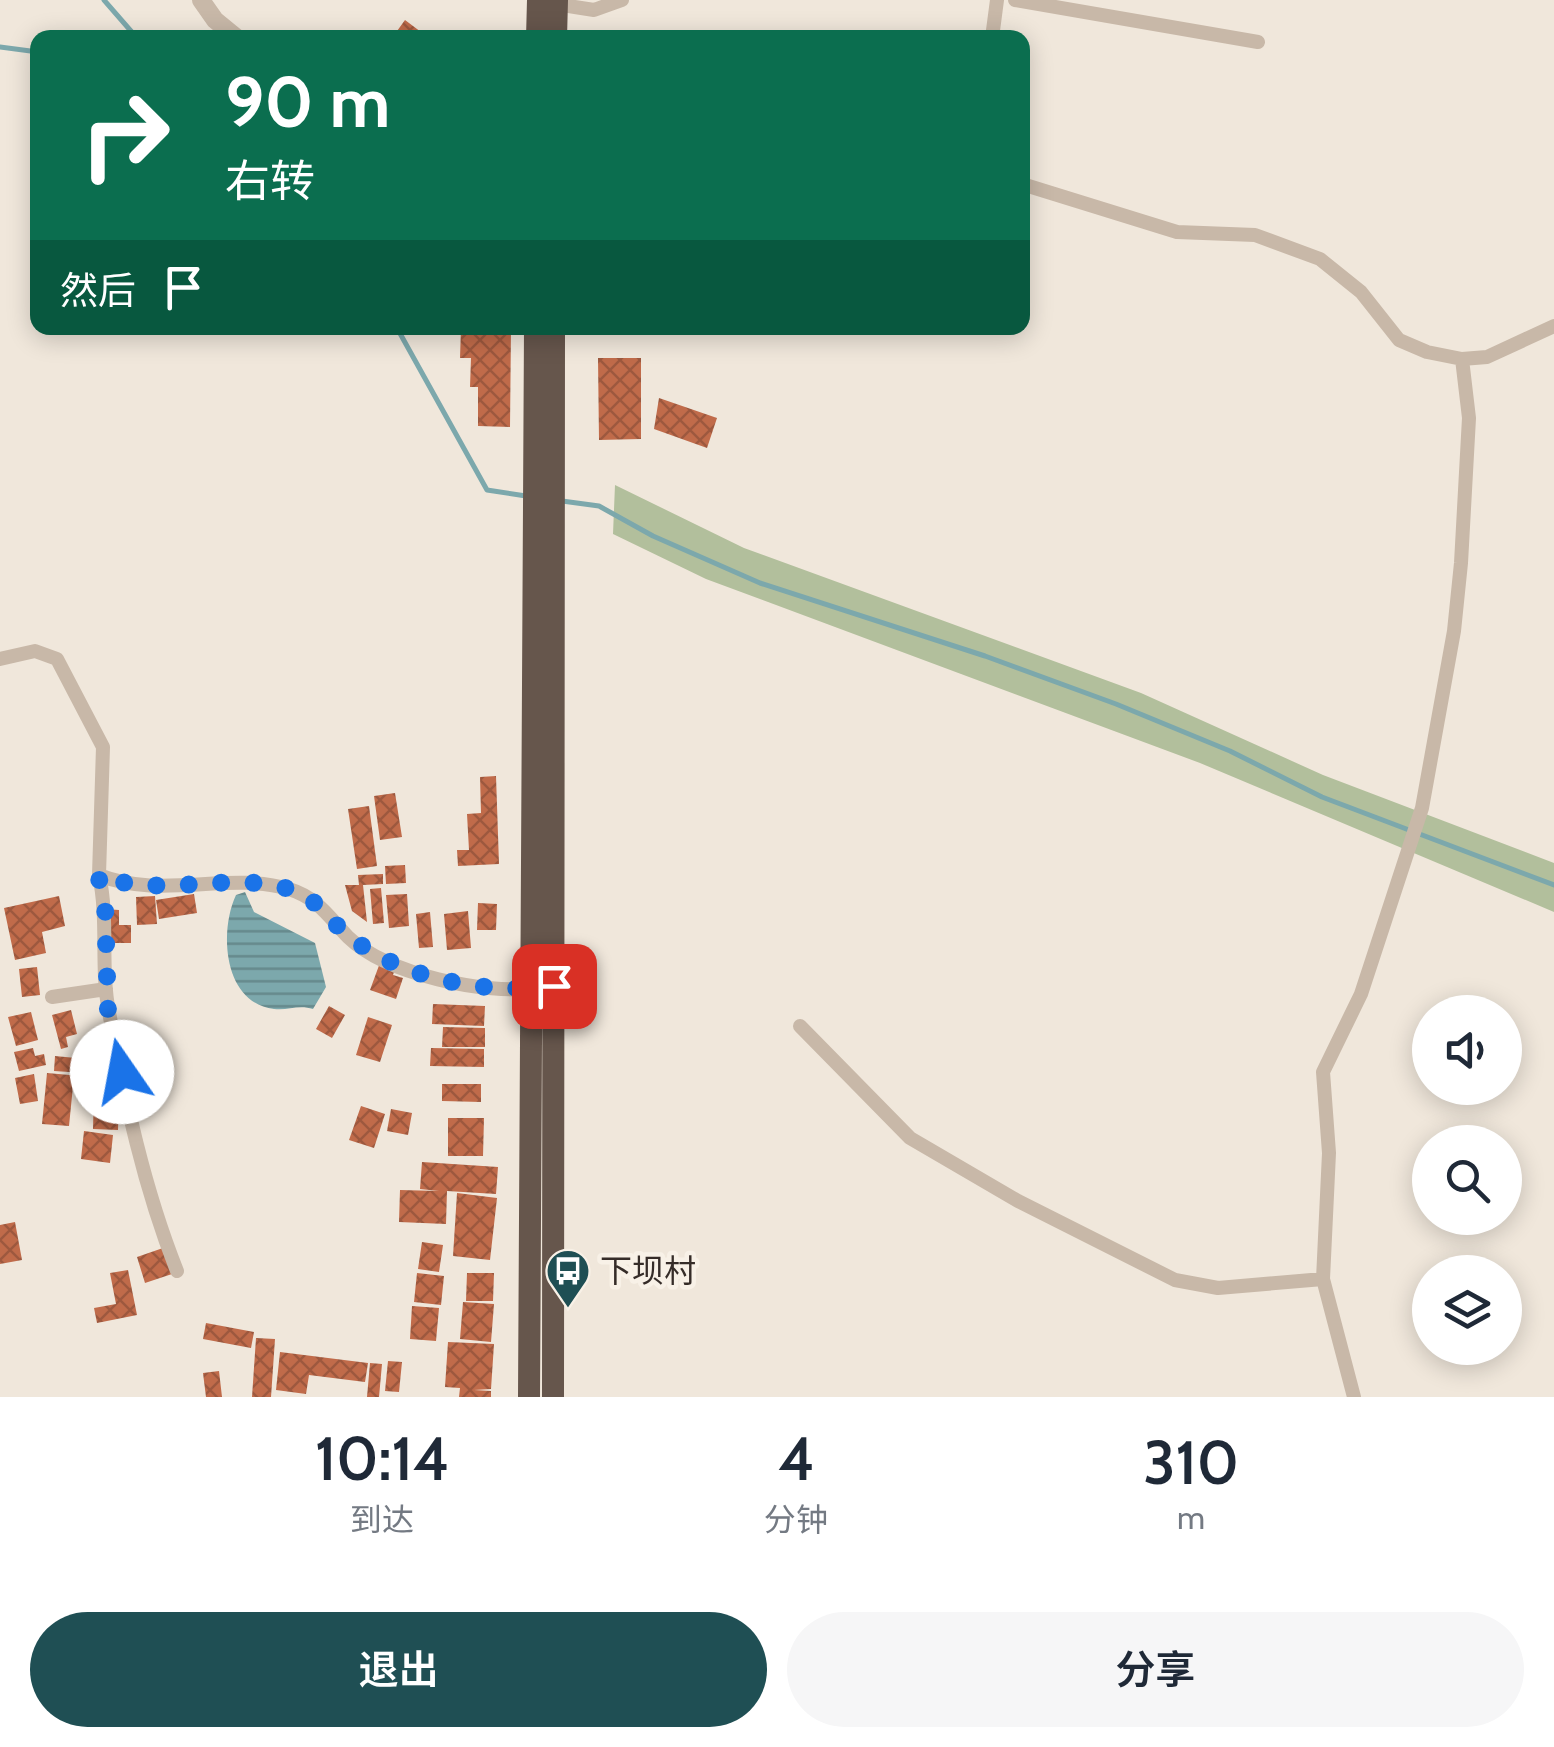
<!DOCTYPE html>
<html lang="zh">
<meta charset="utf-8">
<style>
:root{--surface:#fff;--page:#f6f6f7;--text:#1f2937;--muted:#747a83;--accent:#1f4f54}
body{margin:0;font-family:Cabin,"Noto Sans SC",sans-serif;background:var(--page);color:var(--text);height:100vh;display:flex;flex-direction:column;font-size:38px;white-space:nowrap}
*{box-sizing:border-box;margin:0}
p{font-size:32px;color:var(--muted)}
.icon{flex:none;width:55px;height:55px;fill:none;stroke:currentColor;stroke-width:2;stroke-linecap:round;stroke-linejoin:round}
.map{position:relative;height:1397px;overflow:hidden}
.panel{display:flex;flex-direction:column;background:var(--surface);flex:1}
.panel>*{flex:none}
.guide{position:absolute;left:30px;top:30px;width:1000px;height:305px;border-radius:20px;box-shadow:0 5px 25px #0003;background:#0b6e4f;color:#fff;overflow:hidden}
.fabs{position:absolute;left:1412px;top:995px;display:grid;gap:20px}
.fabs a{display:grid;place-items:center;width:110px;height:110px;border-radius:50%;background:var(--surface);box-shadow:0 5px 25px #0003;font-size:50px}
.pin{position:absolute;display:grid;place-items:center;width:85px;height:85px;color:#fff;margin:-42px;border-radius:20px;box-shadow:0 5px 15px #0006}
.me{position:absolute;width:110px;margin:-55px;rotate:348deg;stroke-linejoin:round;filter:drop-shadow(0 0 8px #0008)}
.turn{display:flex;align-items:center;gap:35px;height:210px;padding:0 30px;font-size:45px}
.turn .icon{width:130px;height:130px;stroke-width:2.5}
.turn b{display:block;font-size:70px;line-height:85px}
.then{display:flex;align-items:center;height:95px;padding:0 30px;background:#0003;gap:20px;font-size:38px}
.eta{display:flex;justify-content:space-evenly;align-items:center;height:170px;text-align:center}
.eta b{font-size:60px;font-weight:600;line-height:70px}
.cta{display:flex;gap:20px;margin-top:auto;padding:20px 30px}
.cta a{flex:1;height:115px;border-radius:60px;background:var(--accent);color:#fff;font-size:40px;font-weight:600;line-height:115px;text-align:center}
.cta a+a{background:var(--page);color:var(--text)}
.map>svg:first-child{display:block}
</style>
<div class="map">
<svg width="1554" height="1397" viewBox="0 0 1554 1397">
<defs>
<pattern id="water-rules" width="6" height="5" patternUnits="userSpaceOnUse" patternTransform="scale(2.5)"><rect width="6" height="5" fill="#7ca8ac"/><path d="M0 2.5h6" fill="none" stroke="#66898c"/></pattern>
<pattern id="building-cross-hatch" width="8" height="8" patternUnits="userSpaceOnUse" patternTransform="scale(2.5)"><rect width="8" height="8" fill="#c06b4a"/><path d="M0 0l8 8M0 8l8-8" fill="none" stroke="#9d583e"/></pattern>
</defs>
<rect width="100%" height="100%" fill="#f0e7db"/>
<path fill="#b2bf9c" d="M 615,485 L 744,548 L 1141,693 L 1323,775 L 1554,863 L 1554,912 L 1200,763 L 706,579 L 613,534 Z"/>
<path fill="url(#water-rules)" d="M 245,892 L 254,912 L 315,943 L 326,987 L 313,1009 C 298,1004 288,1011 274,1009 C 223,1003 219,931 236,895 Z"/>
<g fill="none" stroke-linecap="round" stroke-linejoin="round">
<path stroke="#7ca8ac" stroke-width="5" d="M 104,0 L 137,38
M 0,47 L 38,52
M 397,328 L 487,490 L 526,496
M 562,501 L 599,506 L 653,536 L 760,583 L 985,656 L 1116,704 L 1230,751 L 1322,797 L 1554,885"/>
</g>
<path fill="url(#building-cross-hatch)" d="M 405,20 L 429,38 L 392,38 Z
M 461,328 L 511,328 L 510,427 L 478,426 L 478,387 L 470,387 L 471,358 L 460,358 Z
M 598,358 L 641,358 L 641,439 L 599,440 Z
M 659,398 L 717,418 L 707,448 L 654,429 Z
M 496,776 L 499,864 L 458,866 L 457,850 L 469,850 L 467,814 L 481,813 L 480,777 Z
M 395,793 L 402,837 L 380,840 L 374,796 Z
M 369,806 L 377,866 L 357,869 L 348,809 Z
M 405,865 L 406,883 L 386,884 L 385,866 Z
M 383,874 L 383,884 L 363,885 L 367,922 L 352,911 L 345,885 L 359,885 L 358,875 Z
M 381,888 L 384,923 L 373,924 L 370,889 Z
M 194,894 L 197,913 L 159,919 L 156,900 Z
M 407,894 L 409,926 L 389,928 L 386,895 Z
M 59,896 L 65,926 L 42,932 L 46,953 L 15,960 L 4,908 Z
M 155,896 L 157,924 L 137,925 L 136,897 Z
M 478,903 L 497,904 L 496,930 L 477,930 Z
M 105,909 L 119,910 L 119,925 L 131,925 L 131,943 L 104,943 Z
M 468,911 L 471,948 L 447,950 L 444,914 Z
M 430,912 L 433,947 L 419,948 L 416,914 Z
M 381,960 L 396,966 L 393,975 L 403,978 L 396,999 L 370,990 Z
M 37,967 L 40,995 L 22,997 L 19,969 Z
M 433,1004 L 485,1006 L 484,1026 L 432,1024 Z
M 329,1006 L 345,1015 L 332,1038 L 316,1029 Z
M 71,1010 L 77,1034 L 66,1037 L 68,1047 L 61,1049 L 52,1015 Z
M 31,1012 L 38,1040 L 16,1046 L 8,1017 Z
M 368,1017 L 392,1025 L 380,1062 L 356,1055 Z
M 443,1027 L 485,1028 L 485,1047 L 442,1047 Z
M 33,1048 L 35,1056 L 44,1054 L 46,1065 L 19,1071 L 14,1052 Z
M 431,1048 L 484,1049 L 484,1067 L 430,1066 Z
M 55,1056 L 86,1059 L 85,1073 L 54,1071 Z
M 47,1073 L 81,1076 L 80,1086 L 73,1086 L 69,1126 L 42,1124 Z
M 34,1074 L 38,1101 L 20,1104 L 15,1078 Z
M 442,1084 L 481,1084 L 481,1102 L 442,1101 Z
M 94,1090 L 119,1091 L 118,1130 L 93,1129 Z
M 361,1106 L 385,1114 L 374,1148 L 349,1140 Z
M 391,1109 L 412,1113 L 408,1135 L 387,1131 Z
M 448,1118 L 484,1118 L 483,1156 L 448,1156 Z
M 84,1131 L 113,1135 L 110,1163 L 81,1159 Z
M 422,1162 L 498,1167 L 496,1194 L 447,1191 L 446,1224 L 399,1222 L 400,1190 L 439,1191 L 420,1189 Z
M 457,1193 L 497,1198 L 490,1260 L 453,1256 Z
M 15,1222 L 22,1260 L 0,1264 L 0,1225 Z
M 422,1242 L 443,1245 L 439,1272 L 418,1269 Z
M 163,1248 L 172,1274 L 145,1283 L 137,1257 Z
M 128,1270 L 137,1315 L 97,1323 L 94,1308 L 116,1304 L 110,1273 Z
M 417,1273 L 444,1276 L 441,1305 L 414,1302 Z
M 467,1273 L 494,1273 L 493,1301 L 466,1301 Z
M 463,1302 L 494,1304 L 491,1342 L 460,1339 Z
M 412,1306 L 439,1308 L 436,1341 L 410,1339 Z
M 206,1323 L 254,1332 L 251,1348 L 203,1339 Z
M 256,1338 L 275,1339 L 271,1397 L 252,1397 Z
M 448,1342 L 494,1344 L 491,1389 L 474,1390 L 491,1391 L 491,1397 L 459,1397 L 460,1388 L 445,1387 Z
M 280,1352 L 368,1363 L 365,1382 L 309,1375 L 306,1394 L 276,1390 Z
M 388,1361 L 402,1362 L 399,1392 L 385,1391 Z
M 370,1363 L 382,1364 L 379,1397 L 367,1397 Z
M 219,1371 L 222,1397 L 206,1397 L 203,1373 Z"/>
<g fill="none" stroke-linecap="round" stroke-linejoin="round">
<path stroke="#c8b8a8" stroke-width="14" d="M 1015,0 L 1258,42
M 556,4 L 594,10 L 622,0
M 992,38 L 997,0
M 1022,184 L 1177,232 L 1255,235 L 1320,259 L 1361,292 L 1399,340 L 1427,352 L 1462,359 L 1487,357 L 1554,326
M 0,659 L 35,651 L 57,659 L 103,747 L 99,875 C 161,900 229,871 289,889 C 318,898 329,917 348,937 C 387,975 486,995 538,988
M 99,875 C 109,920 100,967 109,1012 C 125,1100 144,1188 177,1271
M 52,997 L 106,989
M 800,1026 L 910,1138 L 1018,1201 L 1175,1280 L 1218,1288 L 1323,1279
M 1354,1397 L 1323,1279 L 1329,1153 L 1323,1072 L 1361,994 L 1422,808 L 1454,631 L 1461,563 L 1469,418 L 1462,359"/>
<path stroke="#c8b8a8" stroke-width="18" d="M 201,0 L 215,20 L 237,38"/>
<path stroke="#66564c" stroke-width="22" d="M 537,38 L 538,0
M 556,38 L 557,0
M 529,1397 L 535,328
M 553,1397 L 554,328"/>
</g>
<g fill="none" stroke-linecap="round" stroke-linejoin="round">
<path stroke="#1a73e8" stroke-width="18" stroke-dasharray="0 32.4" d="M 122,1072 L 108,1012 L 105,902 L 98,875 C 160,900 228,870 289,889 C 321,899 330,924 355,941 C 411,981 487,994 554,986"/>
</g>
<defs>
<symbol id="bus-pin" viewBox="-11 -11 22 30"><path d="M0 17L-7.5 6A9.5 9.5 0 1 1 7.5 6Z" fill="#1f4f54" stroke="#f8f1e7"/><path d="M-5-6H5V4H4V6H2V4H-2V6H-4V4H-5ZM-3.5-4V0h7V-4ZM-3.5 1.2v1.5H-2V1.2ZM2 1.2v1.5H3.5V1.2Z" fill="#fff"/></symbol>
</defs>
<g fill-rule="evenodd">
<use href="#bus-pin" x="543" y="1246" width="50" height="68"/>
</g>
<g text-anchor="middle" stroke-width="9" stroke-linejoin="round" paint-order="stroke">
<g font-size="32" fill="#352c28" stroke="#f8f1e7" text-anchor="start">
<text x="600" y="1282">下坝村</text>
</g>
</g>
</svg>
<div class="fabs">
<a><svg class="icon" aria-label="sound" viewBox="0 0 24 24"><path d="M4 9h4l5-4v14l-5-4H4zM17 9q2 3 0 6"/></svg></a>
<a><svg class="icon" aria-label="search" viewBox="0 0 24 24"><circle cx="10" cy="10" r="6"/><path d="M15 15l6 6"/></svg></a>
<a><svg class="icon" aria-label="layers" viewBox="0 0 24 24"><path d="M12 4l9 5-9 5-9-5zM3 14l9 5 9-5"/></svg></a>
</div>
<div class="pin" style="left:554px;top:986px;background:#d93025"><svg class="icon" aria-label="arrive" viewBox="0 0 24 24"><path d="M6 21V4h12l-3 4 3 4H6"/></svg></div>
<svg class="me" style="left:122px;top:1072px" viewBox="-20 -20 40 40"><circle r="19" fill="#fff"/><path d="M0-13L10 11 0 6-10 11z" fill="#1a73e8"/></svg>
<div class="guide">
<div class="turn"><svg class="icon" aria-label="right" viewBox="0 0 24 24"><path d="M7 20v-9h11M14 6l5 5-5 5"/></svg><div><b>90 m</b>右转</div></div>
<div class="then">然后<svg class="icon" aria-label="arrive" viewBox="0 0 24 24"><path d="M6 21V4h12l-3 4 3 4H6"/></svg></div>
</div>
</div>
<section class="panel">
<div class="eta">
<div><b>10:14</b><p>到达</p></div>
<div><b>4</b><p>分钟</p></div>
<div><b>310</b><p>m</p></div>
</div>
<div class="cta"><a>退出</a><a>分享</a></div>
</section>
